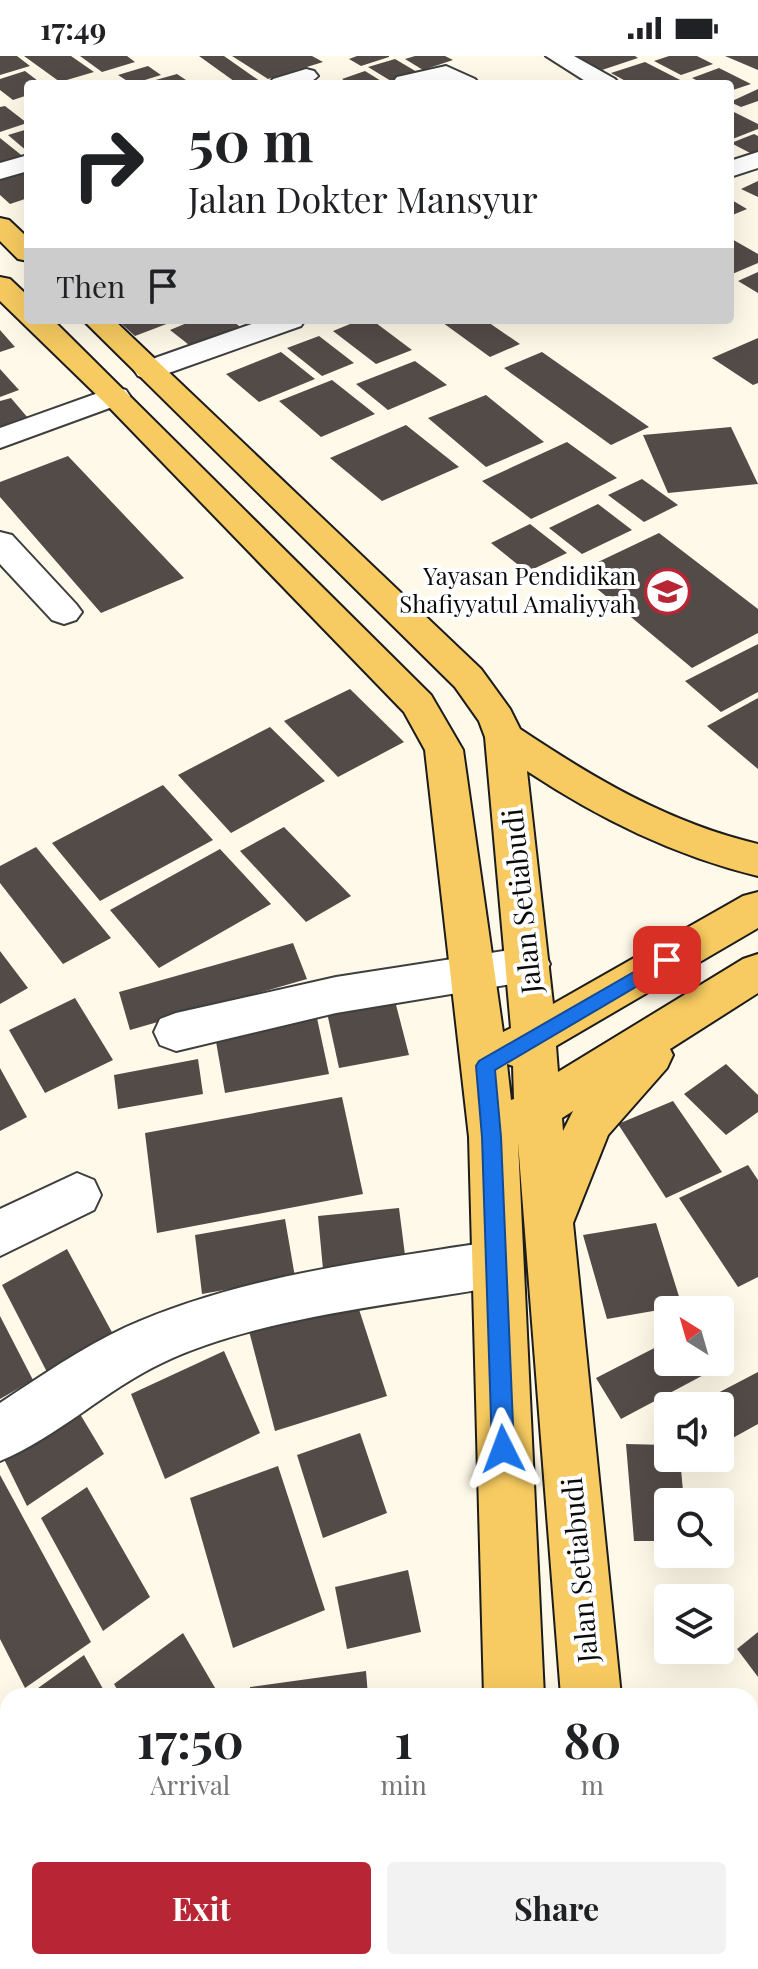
<!DOCTYPE html>
<style>
:root{--surface:#fff;--page:#f2f2f2;--text:#202124;--muted:#757577;--accent:#b82534}
body{margin:0;font-family:"Playfair Display",serif;background:var(--page);color:var(--text);height:100vh;display:flex;flex-direction:column;font-size:30px;white-space:nowrap}
*{box-sizing:border-box;margin:0}
p{font-size:26px;color:var(--muted)}
.icon{flex:none;width:44px;height:44px;fill:none;stroke:currentColor;stroke-width:2;stroke-linecap:round;stroke-linejoin:round}
.map{position:relative;flex:1;overflow:hidden}
.panel{position:absolute;left:0px;top:1632px;width:758px;height:282px;display:flex;flex-direction:column;background:var(--surface);border-radius:24px 24px 0 0;box-shadow:0 8px 32px #0002}
.panel>*{flex:none}
.hud{position:absolute;left:24px;top:24px;width:710px;height:244px;border-radius:8px;box-shadow:0 8px 32px #0002;background:#fff;color:var(--text);overflow:hidden}
.needle{width:52px;rotate:323deg}
.fabs{position:absolute;left:654px;top:1240px;display:grid;gap:16px}
.fabs a{display:grid;place-items:center;width:80px;height:80px;border-radius:8px;background:var(--surface);box-shadow:0 8px 32px #0002;font-size:40px}
.pin{position:absolute;display:grid;place-items:center;width:68px;height:68px;color:#fff;margin:-34px;border-radius:16px;box-shadow:0 4px 12px #0006}
.me{position:absolute;width:88px;margin:-44px;rotate:357deg;stroke-linejoin:round;filter:drop-shadow(0 0 6px #0008)}
.turn{display:flex;align-items:center;gap:28px;height:168px;padding:0 32px;font-size:36px}
.turn .icon{width:104px;height:104px;stroke-width:2.5}
.turn b{display:block;font-size:56px;line-height:68px}
.then{display:flex;align-items:center;height:76px;padding:0 32px;background:#0003;gap:16px;font-size:30px}
.eta{display:flex;justify-content:space-evenly;align-items:center;height:136px;text-align:center}
.eta b{font-size:48px;font-weight:700;line-height:56px}
.primary-button{display:flex;gap:16px;margin-top:auto;padding:16px 32px}
.primary-button a{flex:1;height:92px;border-radius:8px;background:var(--accent);color:#fff;font-size:32px;font-weight:700;line-height:92px;text-align:center}
.primary-button a+a{background:var(--page);color:var(--text)}
.status{display:flex;justify-content:space-between;align-items:center;height:56px;padding:0 40px;background:var(--surface);direction:ltr}
.status svg{height:22px;fill:currentColor}
.map>svg:first-child{display:block}
</style>
<div class="status"><b>17:49</b><svg viewBox="0 0 49 12"><path d="M0 12V9h3v3zM5 12V6h3v6zM10 12V3h3v9zM15 12V0h3v12zM26 1h20v11H26zM47 4h2v5h-2z"/></svg></div>
<div class="map">
<svg width="758" height="1913" viewBox="0 0 758 1913">
<rect width="100%" height="100%" fill="#fff9e9"/>
<path fill="#534b48" d="M 0,0 L 17,0 L 30,10 L 0,19 Z
M 24,0 L 71,0 L 94,16 L 60,26 Z
M 80,0 L 127,0 L 135,6 L 102,16 Z
M 199,0 L 224,0 L 264,28 L 238,28 Z
M 232,0 L 312,0 L 323,6 L 268,23 Z
M 357,0 L 389,0 L 389,1 L 361,10 L 349,3 Z
M 415,0 L 445,0 L 453,4 L 423,14 L 405,3 Z
M 575,0 L 635,0 L 638,2 L 602,14 Z
M 669,0 L 697,0 L 713,8 L 681,19 L 654,5 Z
M 725,0 L 758,0 L 758,14 Z
M 395,3 L 417,16 L 391,25 L 368,11 Z
M 645,6 L 688,28 L 631,28 L 611,17 Z
M 148,10 L 161,19 L 132,28 L 118,19 Z
M 719,12 L 751,28 L 730,35 L 730,28 L 704,28 L 692,22 Z
M 25,15 L 42,28 L 28,28 L 28,39 L 13,44 L 0,34 L 0,23 Z
M 365,15 L 386,28 L 350,28 L 342,23 Z
M 177,18 L 192,28 L 145,28 L 145,27 Z
M 758,33 L 758,45 L 741,51 L 730,46 Z
M 5,50 L 27,67 L 0,76 L 0,51 Z
M 730,54 L 758,68 L 758,73 L 730,84 Z
M 28,73 L 28,96 L 8,79 Z
M 754,78 L 758,80 L 758,97 L 754,99 L 731,87 Z
M 0,82 L 25,102 L 0,110 Z
M 28,115 L 28,142 L 10,148 L 0,139 L 0,124 Z
M 758,125 L 758,141 L 741,133 Z
M 730,143 L 747,153 L 730,160 Z
M 730,182 L 758,198 L 758,207 L 730,219 Z
M 758,216 L 758,237 L 738,225 Z
M 117,264 L 177,264 L 135,280 Z
M 194,264 L 231,264 L 242,272 L 193,292 L 170,274 Z
M 360,264 L 372,264 L 412,294 L 376,308 L 333,275 Z
M 439,264 L 485,264 L 520,288 L 490,301 Z
M 0,274 L 15,291 L 0,296 Z
M 319,280 L 354,307 L 322,320 L 287,292 Z
M 758,282 L 758,327 L 753,329 L 712,302 Z
M 281,296 L 315,323 L 259,346 L 226,318 Z
M 542,296 L 649,371 L 611,389 L 504,312 Z
M 415,305 L 447,329 L 388,354 L 356,328 Z
M 0,313 L 19,334 L 0,341 Z
M 332,324 L 375,358 L 321,381 L 279,345 Z
M 486,339 L 544,386 L 486,411 L 428,362 Z
M 11,342 L 28,362 L 0,372 L 0,345 Z
M 406,369 L 459,411 L 382,445 L 330,402 Z
M 731,371 L 758,428 L 668,437 L 643,379 Z
M 567,386 L 617,422 L 531,463 L 482,425 Z
M 68,400 L 184,522 L 101,557 L 0,441 L 0,426 Z
M 642,423 L 678,449 L 644,466 L 608,439 Z
M 598,448 L 632,474 L 582,498 L 549,472 Z
M 530,468 L 567,497 L 527,516 L 491,487 Z
M 659,477 L 758,553 L 758,577 L 692,612 L 577,516 Z
M 758,588 L 758,636 L 721,656 L 685,625 Z
M 350,633 L 404,686 L 338,721 L 284,665 Z
M 758,642 L 758,713 L 707,670 Z
M 270,671 L 325,725 L 231,777 L 178,719 Z
M 163,729 L 213,784 L 100,845 L 52,787 Z
M 284,771 L 351,840 L 306,866 L 240,795 Z
M 36,791 L 111,882 L 63,908 L 0,827 L 0,810 Z
M 220,793 L 271,848 L 159,912 L 110,854 Z
M 293,887 L 307,923 L 130,974 L 119,936 Z
M 0,895 L 28,932 L 0,948 Z
M 394,941 L 409,999 L 339,1012 L 326,952 Z
M 75,942 L 113,1004 L 45,1037 L 9,974 Z
M 317,962 L 329,1018 L 225,1037 L 215,980 Z
M 198,1003 L 203,1038 L 118,1053 L 114,1019 Z
M 726,1008 L 758,1039 L 758,1056 L 726,1079 L 684,1038 Z
M 0,1012 L 27,1061 L 0,1075 Z
M 342,1041 L 363,1138 L 157,1177 L 145,1077 Z
M 673,1045 L 722,1116 L 666,1142 L 618,1068 Z
M 748,1109 L 758,1124 L 758,1221 L 738,1231 L 679,1142 Z
M 399,1152 L 407,1215 L 324,1224 L 318,1160 Z
M 285,1163 L 295,1221 L 202,1238 L 195,1179 Z
M 656,1167 L 682,1250 L 607,1263 L 583,1179 Z
M 67,1193 L 114,1280 L 48,1318 L 2,1229 Z
M 356,1244 L 387,1340 L 275,1375 L 249,1275 Z
M 0,1260 L 33,1324 L 0,1343 Z
M 668,1285 L 668,1306 L 720,1306 L 720,1294 L 728,1306 L 621,1363 L 596,1322 Z
M 224,1295 L 260,1377 L 165,1423 L 131,1338 Z
M 758,1316 L 758,1368 L 720,1389 L 720,1350 L 693,1350 Z
M 74,1348 L 104,1398 L 27,1450 L 0,1395 Z
M 360,1377 L 387,1457 L 323,1482 L 297,1399 Z
M 626,1388 L 668,1389 L 668,1402 L 680,1402 L 684,1446 L 668,1446 L 668,1485 L 634,1485 Z
M 278,1410 L 325,1554 L 233,1592 L 190,1442 Z
M 0,1419 L 91,1586 L 25,1632 L 0,1583 Z
M 87,1431 L 150,1541 L 103,1575 L 41,1462 Z
M 408,1514 L 421,1576 L 347,1593 L 335,1531 Z
M 758,1576 L 758,1621 L 737,1593 Z
M 183,1577 L 218,1637 L 213,1640 L 121,1640 L 114,1628 Z
M 84,1599 L 107,1640 L 27,1640 Z
M 366,1615 L 368,1640 L 250,1640 L 250,1631 Z
M 0,1673 L 8,1689 L 8,1822 L 0,1828 Z
M 287,1906 L 315,1906 L 316,1913 L 252,1913 Z
M 329,1906 L 411,1906 L 411,1913 L 330,1913 Z"/>
<g fill="none" stroke-linecap="round" stroke-linejoin="round">
<defs>
<path id="service" d="M 758,1749 L 758,1779 L 750,1780 L 750,1750 Z"/>
<path id="minor" d="M 546,0 L 574,0 L 615,23 L 619,28 L 590,28 Z
M 446,10 L 475,23 L 479,28 L 449,28 L 443,25 L 428,28 L 393,26 L 397,21 Z
M 306,13 L 314,15 L 318,20 C 307,32 285,28 269,28 L 273,23 Z
M 758,96 L 758,112 L 730,121 L 730,105 Z
M 28,99 L 28,115 L 0,123 L 0,107 Z
M 263,264 L 305,264 L 301,270 L 160,320 L 149,323 L 138,320 L 134,314 L 138,308 Z
M 115,331 L 126,334 L 130,340 L 126,346 L 0,392 L 0,372 Z
M 0,476 L 12,479 L 76,548 L 82,556 L 76,564 L 64,568 L 52,564 L 0,508 Z
M 529,891 L 544,896 L 550,908 L 544,920 L 529,925 L 336,957 L 176,995 L 160,989 L 154,976 L 160,963 L 176,957 L 336,921 Z
M 77,1117 L 94,1124 L 101,1139 L 94,1154 L 0,1200 L 0,1153 Z
M 495,1185 L 513,1192 L 520,1208 L 513,1224 L 495,1231 C 392,1249 255,1262 162,1307 C 105,1334 58,1381 0,1405 L 0,1347 C 41,1320 81,1292 126,1271 C 242,1219 371,1205 495,1185 Z"/>
<path id="primary" d="M 0,162 L 9,164 L 28,182 L 28,205 L 18,203 L 0,185 Z
M 0,221 L 10,223 L 28,240 L 28,264 L 53,264 L 431,639 L 463,694 L 503,976 L 511,972 L 485,681 L 479,665 L 455,631 L 83,264 L 114,264 L 481,613 L 510,653 L 520,673 C 595,723 669,767 758,788 L 758,820 C 673,799 600,763 527,715 L 553,948 L 743,840 L 758,836 L 758,872 L 556,990 L 558,1016 L 743,903 L 758,898 L 758,937 L 670,993 L 673,999 L 667,1012 L 608,1079 L 573,1167 L 621,1640 L 561,1640 L 518,1086 L 544,1640 L 484,1640 L 469,1081 L 425,694 L 404,656 L 104,346 L 0,245 ZM 507,1008 L 513,1010 L 514,1043 L 511,1044 ZM 573,1055 L 563,1075 L 562,1062 Z
M 496,1906 L 562,1906 L 563,1913 L 497,1913 Z
M 583,1906 L 649,1906 L 649,1913 L 583,1913 Z"/>
</defs>
<use href="#service" stroke="#3e3e3e" stroke-width="4"/>
<use href="#minor" stroke="#3e3e3e" stroke-width="4"/>
<use href="#primary" stroke="#1c1c1c" stroke-width="4"/>
<use href="#service" fill="#fff" fill-rule="evenodd"/>
<use href="#minor" fill="#fff" fill-rule="evenodd"/>
<use href="#primary" fill="#f7cb61" fill-rule="evenodd"/>
</g>
<path fill="#1a73e8" stroke="#114b97" stroke-width="2" d="M 667,897 L 676,904 L 673,909 L 495,1014 L 501,1081 L 514,1393 L 511,1401 L 503,1404 L 495,1401 L 492,1393 L 482,1081 L 476,1010 L 479,1005 Z"/>
<defs>
<symbol id="school-ring" viewBox="-11 -11 22 22"><circle r="9.5" fill="#fff" stroke="#b82534" stroke-width="1.5"/><path d="M0-5L7-2L0 1L-7-2ZM-4 1L0 2.5L4 1V4Q0 6-4 4Z" fill="#b82534"/></symbol>
</defs>
<g fill-rule="evenodd">
<use href="#school-ring" x="642" y="510" width="51" height="51"/>
</g>
<g text-anchor="middle" stroke-width="8" stroke-linejoin="round" paint-order="stroke">
<g font-size="24" fill="#0b0b0b" stroke="#fff" text-anchor="end">
<text x="636" y="529">Yayasan Pendidikan<tspan x="636" dy="28">Shafiyyatul Amaliyyah</tspan></text>
</g>
<g font-size="28" fill="#0b0b0b" stroke="#fff">
<text transform="translate(522 845) rotate(-96)" y="10">Jalan Setiabudi</text>
<text transform="translate(580 1514) rotate(-95)" y="10">Jalan Setiabudi</text>
</g>
</g>
</svg>
<div class="fabs">
<a><svg class="needle" viewBox="-14 -14 28 28"><path d="M0-13l5 13h-10z" fill="#e53935"/><path d="M0 13l5-13h-10z" fill="#757577"/></svg></a>
<a><svg class="icon" aria-label="sound" viewBox="0 0 24 24"><path d="M4 9h4l5-4v14l-5-4H4zM17 9q2 3 0 6"/></svg></a>
<a><svg class="icon" aria-label="search" viewBox="0 0 24 24"><circle cx="10" cy="10" r="6"/><path d="M15 15l6 6"/></svg></a>
<a><svg class="icon" aria-label="layers" viewBox="0 0 24 24"><path d="M12 4l9 5-9 5-9-5zM3 14l9 5 9-5"/></svg></a>
</div>
<div class="pin" style="left:667px;top:904px;background:#d93025"><svg class="icon" aria-label="arrive" viewBox="0 0 24 24"><path d="M6 21V4h12l-3 4 3 4H6"/></svg></div>
<svg class="me" style="left:503px;top:1393px" viewBox="-20 -20 40 40"><path d="M0-17L14 15 0 8-14 15z" fill="#1a73e8" stroke="#fff" stroke-width="4"/></svg>
<div class="hud">
<div class="turn"><svg class="icon" aria-label="right" viewBox="0 0 24 24"><path d="M7 20v-9h11M14 6l5 5-5 5"/></svg><div><b>50 m</b>Jalan Dokter Mansyur</div></div>
<div class="then">Then<svg class="icon" aria-label="arrive" viewBox="0 0 24 24"><path d="M6 21V4h12l-3 4 3 4H6"/></svg></div>
</div>
<section class="panel">
<div class="eta">
<div><b>17:50</b><p>Arrival</p></div>
<div><b>1</b><p>min</p></div>
<div><b>80</b><p>m</p></div>
</div>
<div class="primary-button"><a>Exit</a><a>Share</a></div>
</section>
</div>
